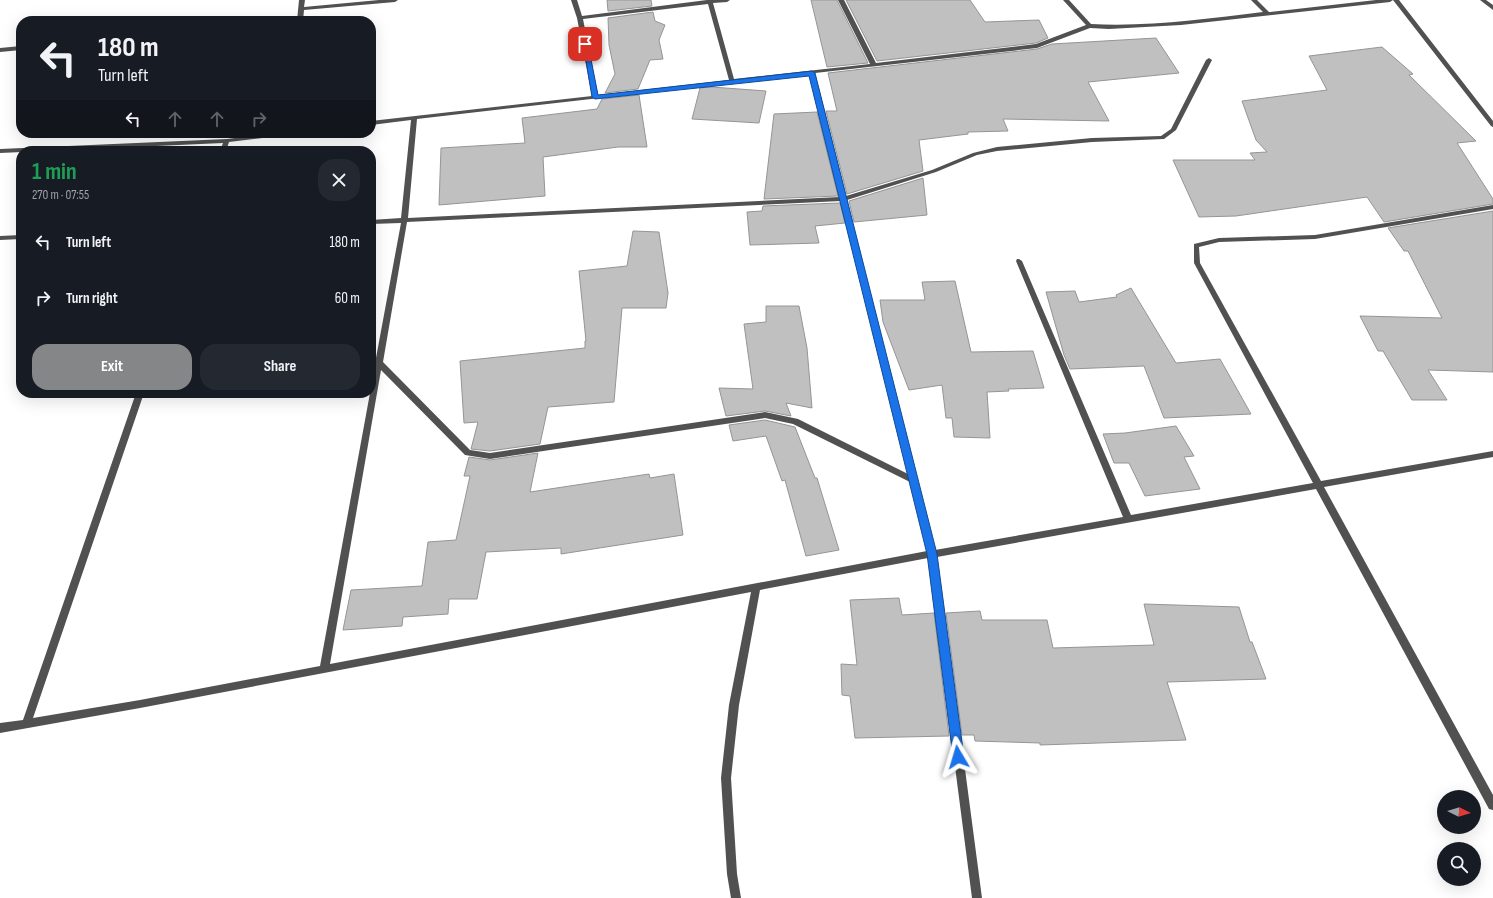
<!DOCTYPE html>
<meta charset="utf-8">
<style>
:root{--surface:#171b24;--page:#242831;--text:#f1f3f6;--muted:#9ea1a6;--accent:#858687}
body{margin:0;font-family:"Sofia Sans Condensed",sans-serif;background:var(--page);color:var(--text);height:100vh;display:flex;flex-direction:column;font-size:15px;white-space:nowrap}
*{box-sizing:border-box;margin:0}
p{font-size:13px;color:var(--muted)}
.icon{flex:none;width:22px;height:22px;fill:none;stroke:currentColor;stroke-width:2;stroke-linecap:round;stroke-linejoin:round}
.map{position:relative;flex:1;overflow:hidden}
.side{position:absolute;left:16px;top:146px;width:360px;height:252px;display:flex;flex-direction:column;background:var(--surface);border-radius:16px;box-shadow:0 4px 16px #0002}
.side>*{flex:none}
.top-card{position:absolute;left:16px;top:16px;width:360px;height:122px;border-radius:16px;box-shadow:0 4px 16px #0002;background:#171b24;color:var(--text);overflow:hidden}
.needle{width:26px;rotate:95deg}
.controls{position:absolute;left:1437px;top:790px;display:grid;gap:8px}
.controls a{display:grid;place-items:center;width:44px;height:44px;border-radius:50%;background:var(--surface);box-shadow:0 4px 16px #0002;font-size:20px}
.pin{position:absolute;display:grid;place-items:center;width:34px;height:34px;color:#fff;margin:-17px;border-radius:8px;box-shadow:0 2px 6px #0006}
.me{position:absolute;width:44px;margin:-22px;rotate:353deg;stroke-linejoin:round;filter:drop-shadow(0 0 3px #0008)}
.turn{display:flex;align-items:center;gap:14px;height:84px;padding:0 16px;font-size:18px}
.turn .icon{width:52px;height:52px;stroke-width:2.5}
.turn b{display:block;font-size:28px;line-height:34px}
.lanes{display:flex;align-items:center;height:38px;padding:0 16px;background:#0003;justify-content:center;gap:20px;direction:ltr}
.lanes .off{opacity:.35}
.round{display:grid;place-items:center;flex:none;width:42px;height:42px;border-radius:16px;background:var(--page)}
.overview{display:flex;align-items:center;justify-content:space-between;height:68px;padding:0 16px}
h1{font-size:24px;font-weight:700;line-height:30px;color:#1e9e55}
.primary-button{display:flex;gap:8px;margin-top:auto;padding:8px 16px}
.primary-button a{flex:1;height:46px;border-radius:16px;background:var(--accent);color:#fff;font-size:16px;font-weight:700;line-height:46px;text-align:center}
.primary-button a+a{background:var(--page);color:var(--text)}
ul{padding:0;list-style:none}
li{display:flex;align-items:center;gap:12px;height:56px;padding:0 16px}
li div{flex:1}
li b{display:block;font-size:15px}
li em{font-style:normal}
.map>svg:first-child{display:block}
</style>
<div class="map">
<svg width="1493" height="898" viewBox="0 0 1493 898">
<rect width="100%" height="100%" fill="#fff"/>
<path fill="#c0c0c0" stroke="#959595" d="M 607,0 L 651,0 L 652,6 L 608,11 Z
M 811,0 L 837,0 L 868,63 L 827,67 Z
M 846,0 L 970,0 L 985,22 L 1039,20 L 1048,38 L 1036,43 L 877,61 Z
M 653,12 L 655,21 L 665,25 L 659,40 L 663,59 L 650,60 L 638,89 L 605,93 L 615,74 L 609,45 L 608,18 Z
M 1156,38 L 1179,73 L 1088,82 L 1109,121 L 1003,119 L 1008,131 L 968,132 L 968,134 L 919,140 L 923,171 L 847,194 L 826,111 L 837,111 L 828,73 L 1037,49 L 1052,44 Z
M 1382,47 L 1413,74 L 1409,75 L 1476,141 L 1457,143 L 1493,199 L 1493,204 L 1384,222 L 1367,197 L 1236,216 L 1199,217 L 1173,160 L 1255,160 L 1250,153 L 1267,152 L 1256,140 L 1242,101 L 1327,90 L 1309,56 Z
M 712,87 L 766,91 L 759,123 L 692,119 L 700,88 Z
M 639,95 L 647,147 L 618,147 L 543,157 L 545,196 L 439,205 L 441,148 L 525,143 L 522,118 L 597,109 L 602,99 Z
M 817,112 L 838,196 L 764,199 L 774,114 Z
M 923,178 L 927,215 L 854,222 L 849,201 Z
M 840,203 L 845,223 L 815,226 L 819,243 L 750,245 L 747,212 L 762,211 L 763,206 Z
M 1493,211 L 1493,372 L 1428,370 L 1447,400 L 1412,400 L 1383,351 L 1378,351 L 1360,316 L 1442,318 L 1408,251 L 1404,251 L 1388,228 Z
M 633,231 L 659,232 L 668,293 L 666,308 L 622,308 L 614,402 L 548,407 L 540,444 L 490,451 L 471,449 L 478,422 L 464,423 L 460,361 L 585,348 L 585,341 L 586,341 L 579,271 L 627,266 Z
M 955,281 L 971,352 L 1033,351 L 1044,388 L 1008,389 L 1009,391 L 987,392 L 990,438 L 954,437 L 952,418 L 946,418 L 942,385 L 909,390 L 883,322 L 880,300 L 925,300 L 922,282 Z
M 1131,288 L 1176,363 L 1220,359 L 1251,414 L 1164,418 L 1144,366 L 1070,369 L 1064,355 L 1046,292 L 1075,291 L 1079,302 L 1117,297 L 1116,295 Z
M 766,306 L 799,306 L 807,348 L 812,408 L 786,403 L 791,416 L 765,411 L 726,416 L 719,388 L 753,389 L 744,324 L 766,322 Z
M 765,420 L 795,427 L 815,478 L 817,478 L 839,550 L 806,556 L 785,480 L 782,481 L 766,436 L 733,441 L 729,425 Z
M 1176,426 L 1194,456 L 1184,457 L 1200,489 L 1145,496 L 1129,463 L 1114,463 L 1103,434 L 1125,433 Z
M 538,453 L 530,492 L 649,474 L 650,478 L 674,474 L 683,535 L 561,554 L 561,548 L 486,552 L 477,599 L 449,599 L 448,614 L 403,617 L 402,626 L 343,630 L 351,590 L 422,586 L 428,542 L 456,540 L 470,476 L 464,476 L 469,457 L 490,460 Z
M 899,598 L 902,615 L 934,613 L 949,736 L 855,738 L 850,696 L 842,695 L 841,664 L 857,665 L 850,600 Z
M 1144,604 L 1239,607 L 1250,642 L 1252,642 L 1266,679 L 1167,682 L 1186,740 L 1040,745 L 1040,743 L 975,741 L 974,735 L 962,735 L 946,613 L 980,611 L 982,620 L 1047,620 L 1053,648 L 1154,645 Z"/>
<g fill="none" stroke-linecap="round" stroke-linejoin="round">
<path fill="#515151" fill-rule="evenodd" d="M 299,0 L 305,0 L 304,7 L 379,0 L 398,0 L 395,2 L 304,10 L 303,21 L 297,21 Z
M 571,0 L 577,0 L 582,16 L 707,0 L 730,0 L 727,2 L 713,3 L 734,79 L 870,64 L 838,0 L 844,0 L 876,63 L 1036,44 L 1086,25 L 1063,0 L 1069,0 L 1091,24 C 1148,27 1206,19 1263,12 L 1251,0 L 1257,0 L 1269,12 L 1376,0 L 1393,0 L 1390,2 L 1181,25 L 1109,29 L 1090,28 L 1037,48 L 815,73 L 846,196 L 932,170 L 973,153 L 997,147 L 1092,138 L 1161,136 L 1171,129 L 1206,60 L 1209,58 L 1212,60 L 1176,130 L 1164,139 L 1092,142 L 997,151 L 977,155 L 936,172 L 847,200 L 935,550 L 1123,517 L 1016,261 L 1017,259 L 1019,259 L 1022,261 L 1131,515 L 1313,483 L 1194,263 L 1194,244 L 1219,238 L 1315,235 L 1493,205 L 1493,209 L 1315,239 L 1219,242 L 1199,247 L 1200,263 L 1321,481 L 1493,451 L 1493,457 L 1324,487 L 1493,795 L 1493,810 L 1489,809 L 1316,489 L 937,557 L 982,898 L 972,898 L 928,558 L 760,590 L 739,705 L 731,778 L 737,874 L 741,898 L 731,898 L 727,874 L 721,778 L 729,705 L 751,592 L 140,708 L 0,733 L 0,723 L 23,720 L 136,393 L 144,393 L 33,718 L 140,700 L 320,666 L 370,393 L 371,393 L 371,385 L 401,223 L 371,224 L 371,220 L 401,218 L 411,120 L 371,125 L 371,121 L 592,96 L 577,18 ZM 708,4 L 729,80 L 598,95 L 583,19 ZM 809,74 L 840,197 L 408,218 L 417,119 ZM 841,201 L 908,474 L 798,419 L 765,412 L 490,453 L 470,450 L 383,362 L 407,222 ZM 381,370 L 465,455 L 490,459 L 765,418 L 793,424 L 910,482 L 927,551 L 330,664 Z
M 1393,0 L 1399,0 L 1493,121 L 1493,127 L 1491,126 Z
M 1480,0 L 1486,0 L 1493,5 L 1493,10 Z
M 21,46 L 21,50 L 0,52 L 0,48 Z
M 274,133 L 291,133 L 288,135 L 229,142 L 226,151 L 220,151 L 223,143 L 0,153 L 0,149 L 227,139 Z
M 21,235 L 21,239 L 0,240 L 0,236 Z"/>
</g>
<path fill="#1a73e8" stroke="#114b97" d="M 583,43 L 588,44 L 598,95 L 812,71 L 815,73 L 937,554 L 964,757 L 962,761 L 958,763 L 955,761 L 953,757 L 927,554 L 809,76 L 595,99 L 592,97 Z"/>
</svg>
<div class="controls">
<a><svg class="needle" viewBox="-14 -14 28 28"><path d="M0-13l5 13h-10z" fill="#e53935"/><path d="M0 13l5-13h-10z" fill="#9ea1a6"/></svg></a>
<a><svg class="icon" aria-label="search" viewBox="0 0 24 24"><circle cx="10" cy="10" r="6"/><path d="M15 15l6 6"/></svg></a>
</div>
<div class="pin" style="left:585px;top:44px;background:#d93025"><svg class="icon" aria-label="arrive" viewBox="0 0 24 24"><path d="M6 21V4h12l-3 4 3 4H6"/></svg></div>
<svg class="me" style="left:958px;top:757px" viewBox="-20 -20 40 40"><path d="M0-17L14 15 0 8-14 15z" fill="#1a73e8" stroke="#fff" stroke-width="4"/></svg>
<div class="top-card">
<div class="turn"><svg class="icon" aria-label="left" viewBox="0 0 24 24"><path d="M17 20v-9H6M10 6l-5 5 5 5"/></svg><div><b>180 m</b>Turn left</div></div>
<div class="lanes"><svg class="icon" aria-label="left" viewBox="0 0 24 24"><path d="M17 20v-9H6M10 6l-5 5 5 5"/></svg><svg class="icon off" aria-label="ahead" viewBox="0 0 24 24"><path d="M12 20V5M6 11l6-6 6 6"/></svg><svg class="icon off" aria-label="ahead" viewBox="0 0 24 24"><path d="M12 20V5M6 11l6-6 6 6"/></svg><svg class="icon off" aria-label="right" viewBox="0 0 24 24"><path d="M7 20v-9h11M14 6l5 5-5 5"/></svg></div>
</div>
<section class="side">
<div class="overview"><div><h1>1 min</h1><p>270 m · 07:55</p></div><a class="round"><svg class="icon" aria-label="close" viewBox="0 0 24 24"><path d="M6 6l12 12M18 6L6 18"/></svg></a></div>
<ul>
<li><svg class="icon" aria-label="left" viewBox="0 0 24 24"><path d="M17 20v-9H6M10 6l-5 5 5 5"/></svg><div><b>Turn left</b></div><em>180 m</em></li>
<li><svg class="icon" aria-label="right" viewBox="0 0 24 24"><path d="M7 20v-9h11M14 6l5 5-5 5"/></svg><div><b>Turn right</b></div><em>60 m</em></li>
</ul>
<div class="primary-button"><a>Exit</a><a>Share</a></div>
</section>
</div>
